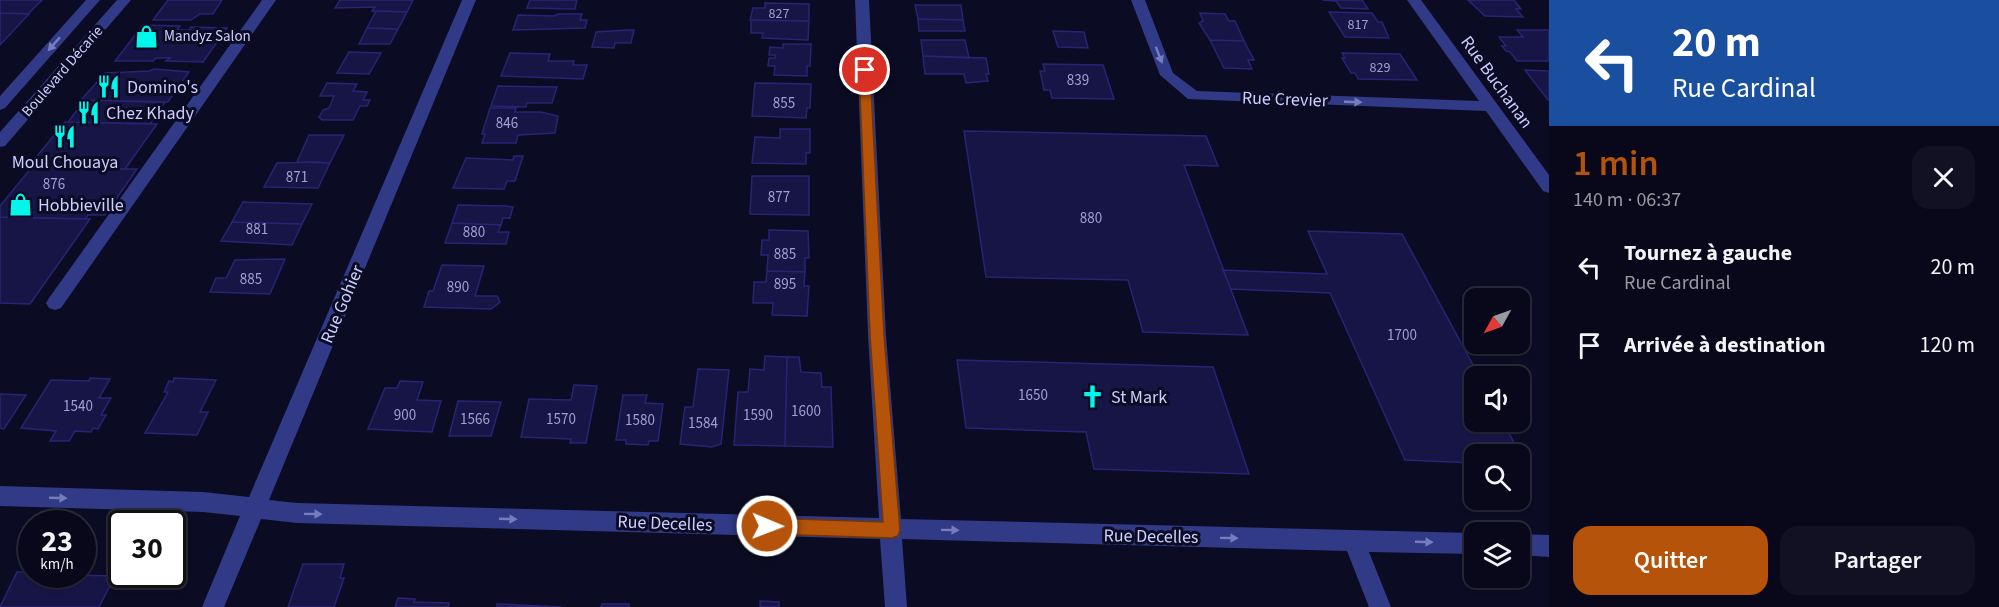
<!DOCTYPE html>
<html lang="fr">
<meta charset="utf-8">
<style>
:root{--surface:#08081a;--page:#111123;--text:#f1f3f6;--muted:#989aa2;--line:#292939;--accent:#b45309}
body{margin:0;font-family:"Source Sans 3",sans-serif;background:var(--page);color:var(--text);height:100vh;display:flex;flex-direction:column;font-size:22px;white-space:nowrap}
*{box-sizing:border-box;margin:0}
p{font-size:20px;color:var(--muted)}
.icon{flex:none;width:33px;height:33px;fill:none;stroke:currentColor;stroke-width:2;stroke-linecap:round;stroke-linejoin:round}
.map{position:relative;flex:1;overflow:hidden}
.side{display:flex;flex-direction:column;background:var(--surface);width:450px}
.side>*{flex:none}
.top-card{background:#1a4fa0;color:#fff;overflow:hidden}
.needle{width:39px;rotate:230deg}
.buttons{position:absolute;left:1464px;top:288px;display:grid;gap:12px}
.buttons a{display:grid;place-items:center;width:66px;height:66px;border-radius:12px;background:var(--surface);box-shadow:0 2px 4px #0004,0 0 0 2px var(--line);font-size:30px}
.speed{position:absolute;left:18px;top:510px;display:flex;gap:12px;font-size:30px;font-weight:700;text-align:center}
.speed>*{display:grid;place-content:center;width:78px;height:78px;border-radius:50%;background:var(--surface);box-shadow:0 2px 4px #0004,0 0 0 2px var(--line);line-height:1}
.speed small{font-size:15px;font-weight:400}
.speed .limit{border:3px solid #111;border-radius:9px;background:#fff;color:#111}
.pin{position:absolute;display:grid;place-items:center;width:51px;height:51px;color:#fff;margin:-26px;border:3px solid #fff;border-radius:50%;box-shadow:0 2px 6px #0007}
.me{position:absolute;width:66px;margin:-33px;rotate:91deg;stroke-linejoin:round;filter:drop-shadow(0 0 4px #0008)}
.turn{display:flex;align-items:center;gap:21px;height:126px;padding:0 24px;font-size:27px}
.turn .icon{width:78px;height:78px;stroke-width:2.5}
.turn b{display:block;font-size:42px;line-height:51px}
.round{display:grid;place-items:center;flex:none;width:63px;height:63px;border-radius:18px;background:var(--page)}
.summary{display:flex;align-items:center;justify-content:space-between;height:102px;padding:0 24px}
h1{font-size:36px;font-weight:600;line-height:45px;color:var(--accent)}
.cta{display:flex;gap:12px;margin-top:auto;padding:12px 24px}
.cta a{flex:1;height:69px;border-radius:18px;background:var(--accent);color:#fff;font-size:24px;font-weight:600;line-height:69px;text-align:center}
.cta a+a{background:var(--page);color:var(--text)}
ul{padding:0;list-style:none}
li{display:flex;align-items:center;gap:18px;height:78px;padding:0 24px}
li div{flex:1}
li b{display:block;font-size:22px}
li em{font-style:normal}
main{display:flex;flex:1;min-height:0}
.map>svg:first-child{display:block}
</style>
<main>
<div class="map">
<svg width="1549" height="607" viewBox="0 0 1549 607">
<rect width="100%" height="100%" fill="#0b0b23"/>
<path fill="#171546" stroke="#282474" stroke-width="1.5" d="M 0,0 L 42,0 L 28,14 L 0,13 Z
M 168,0 L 222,0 L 213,14 L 200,14 L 191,20 L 153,20 Z
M 340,0 L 413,0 L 407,12 L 372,11 L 375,7 L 335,8 Z
M 530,0 L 577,0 L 575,9 L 527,8 Z
M 1322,0 L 1362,0 L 1368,9 L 1341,8 L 1336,1 Z
M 1468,0 L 1514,0 L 1521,9 L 1516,9 L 1523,17 L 1485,16 Z
M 765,3 L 809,4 L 809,21 L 750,20 L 753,8 L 765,8 Z
M 915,5 L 961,5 L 963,20 L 918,19 Z
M 376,11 L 407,12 L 398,29 L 367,28 Z
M 1329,12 L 1372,13 L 1378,22 L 1382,22 L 1389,38 L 1345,37 Z
M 0,13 L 29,14 L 0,45 Z
M 1200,13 L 1225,14 L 1229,21 L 1235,21 L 1244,41 L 1210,40 L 1199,23 L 1203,21 Z
M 558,14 L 582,14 L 580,20 L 587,20 L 585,28 L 513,30 L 518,15 L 554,16 Z
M 918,19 L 963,20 L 965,31 L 919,31 Z
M 751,20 L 809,21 L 808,40 L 762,38 L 763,33 L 751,33 Z
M 143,25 L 180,26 L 177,30 L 189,30 L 191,27 L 227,28 L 203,62 L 166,61 L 170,58 L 156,58 L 153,61 L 115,61 Z
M 367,28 L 398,29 L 390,44 L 359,44 Z
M 627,30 L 634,30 L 631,43 L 615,43 L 614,48 L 592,47 L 596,32 Z
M 1517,30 L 1549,30 L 1549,61 L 1517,61 L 1510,52 L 1506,51 L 1502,46 L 1506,46 L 1499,37 L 1523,37 Z
M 1053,31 L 1084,32 L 1088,48 L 1058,47 Z
M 921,40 L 965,40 L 969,58 L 923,56 Z
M 1210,40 L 1244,41 L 1254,60 L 1248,60 L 1252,69 L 1224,68 Z
M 783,44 L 811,44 L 810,66 L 807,66 L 807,76 L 774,75 L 775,66 L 768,66 L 769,58 L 775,58 L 775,55 L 769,55 L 770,47 L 783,48 Z
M 349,52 L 381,53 L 369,74 L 337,73 Z
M 510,53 L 550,54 L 548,61 L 574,61 L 573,65 L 587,65 L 583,79 L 501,76 Z
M 1342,53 L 1400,54 L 1417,80 L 1358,79 L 1355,73 L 1351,73 L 1342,58 L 1345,58 Z
M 923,56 L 986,58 L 989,74 L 986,74 L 988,81 L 966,83 L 964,74 L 925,74 Z
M 1043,64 L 1103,65 L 1114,99 L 1052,98 L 1050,90 L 1044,90 L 1040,71 L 1045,71 Z
M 154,69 L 189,72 L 168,102 L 81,100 L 105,73 L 149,71 Z
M 1525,70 L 1549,71 L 1549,100 L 1548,100 Z
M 327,83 L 357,84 L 353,91 L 367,92 L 363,100 L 370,100 L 367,106 L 360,106 L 353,120 L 322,120 L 319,117 L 323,110 L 329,108 L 334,96 L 320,96 Z
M 755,83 L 811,84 L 810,108 L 807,108 L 806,118 L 752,116 Z
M 498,86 L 557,87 L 552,103 L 527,103 L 526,107 L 491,106 Z
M 85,100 L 154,102 L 165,102 L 150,124 L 68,122 Z
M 490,108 L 516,108 L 515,112 L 541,112 L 558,116 L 555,133 L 518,135 L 516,143 L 482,143 L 485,134 L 482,134 Z
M 65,122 L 68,122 L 157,124 L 125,169 L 28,167 Z
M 780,129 L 810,129 L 810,153 L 806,153 L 806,164 L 752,163 L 755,137 L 780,138 Z
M 964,131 L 1206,136 L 1218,166 L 1184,165 L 1248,335 L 1143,332 L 1128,280 L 986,277 Z
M 309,135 L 344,135 L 330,163 L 297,162 Z
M 514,156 L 523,156 L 515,181 L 507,181 L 504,189 L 453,188 L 466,158 L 513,160 Z
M 313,162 L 330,163 L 318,188 L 264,187 L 277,163 Z
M 32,167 L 125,169 L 137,169 L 105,215 L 88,215 L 85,219 L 0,217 L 0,206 Z
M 752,176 L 809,176 L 809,215 L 750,214 Z
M 243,202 L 312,204 L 302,224 L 232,222 Z
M 458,205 L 506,206 L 513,207 L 510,218 L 503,218 L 501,225 L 452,223 Z
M 0,217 L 90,219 L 30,304 L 0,303 Z
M 232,222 L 302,224 L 292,245 L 221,241 Z
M 452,223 L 501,225 L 498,232 L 509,232 L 506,244 L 445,243 Z
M 769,230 L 808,231 L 809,258 L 805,258 L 805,272 L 767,271 L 768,255 L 761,255 L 762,240 L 769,240 Z
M 1308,231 L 1402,234 L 1479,376 L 1474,376 L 1474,422 L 1503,422 L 1526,465 L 1520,464 L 1520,454 L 1474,454 L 1474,463 L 1405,460 L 1330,293 L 1231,289 L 1223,270 L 1327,274 Z
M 285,259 L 270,294 L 210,292 L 216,278 L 226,278 L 235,260 Z
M 442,265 L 484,266 L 475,296 L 497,296 L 500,302 L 491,309 L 424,307 L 429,291 L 433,291 Z
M 767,271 L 805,272 L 804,286 L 809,286 L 807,316 L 772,315 L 773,303 L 753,303 L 754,282 L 766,282 Z
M 765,356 L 787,357 L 785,446 L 734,445 L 738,392 L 748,392 L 750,369 L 764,370 Z
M 787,357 L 799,357 L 801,372 L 821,373 L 822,387 L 831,387 L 833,447 L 785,446 Z
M 957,360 L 1213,367 L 1249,474 L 1094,469 L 1086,432 L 966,428 Z
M 698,369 L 729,370 L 721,444 L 712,447 L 680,444 L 685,407 L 693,407 Z
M 90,378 L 110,379 L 99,398 L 111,398 L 101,415 L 106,415 L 98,429 L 93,428 L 91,432 L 75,431 L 69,441 L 50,441 L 56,431 L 21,428 L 51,380 L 89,381 Z
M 174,378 L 216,380 L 200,412 L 208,412 L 197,435 L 145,433 L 168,392 L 164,392 L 169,381 L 173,382 Z
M 400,381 L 423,382 L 417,400 L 441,401 L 432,432 L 368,429 L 385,388 L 397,388 Z
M 574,385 L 597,386 L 586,443 L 570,443 L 571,439 L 521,437 L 529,399 L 571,400 Z
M 0,394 L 26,395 L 4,429 L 0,428 Z
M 623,395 L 647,395 L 645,403 L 663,404 L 658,441 L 649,441 L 648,445 L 626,444 L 626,440 L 616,440 Z
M 458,401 L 501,402 L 491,436 L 449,436 Z
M 303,564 L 344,564 L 340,578 L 344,578 L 334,607 L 288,607 Z
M 17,572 L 32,572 L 32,574 L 115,576 L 99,607 L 0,607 Z
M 398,598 L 415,599 L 414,602 L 449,603 L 448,607 L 395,607 Z
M 760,601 L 779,602 L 779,607 L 760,607 Z
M 497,604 L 562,607 L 497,607 Z
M 602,604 L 629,604 L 629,607 L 601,607 Z"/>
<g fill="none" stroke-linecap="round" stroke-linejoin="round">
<path fill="#303a87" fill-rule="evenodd" d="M 86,0 L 100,0 L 5,108 L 0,110 L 0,96 Z
M 117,0 L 131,0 L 5,146 L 0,147 L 0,132 Z
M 262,0 L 276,0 L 61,308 L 55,310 L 49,308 L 46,303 L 49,298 Z
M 462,0 L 476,0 L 269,500 L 297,503 L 879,518 L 868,335 L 855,0 L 869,0 L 886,335 L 901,519 L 1474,533 L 1474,554 L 1369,552 L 1391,607 L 1369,607 L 1347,551 L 902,539 L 907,607 L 885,607 L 880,539 L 297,523 L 261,519 L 224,607 L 202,607 L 240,516 L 203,512 L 0,506 L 0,486 L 203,492 L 249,497 Z
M 1131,0 L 1145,0 L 1173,73 L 1197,91 L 1479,101 L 1407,0 L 1421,0 L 1549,175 L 1549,193 L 1543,191 L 1486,111 L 1188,99 L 1160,75 Z
M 1520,534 L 1549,535 L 1549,557 L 1520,555 Z"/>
</g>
<defs><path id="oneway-solid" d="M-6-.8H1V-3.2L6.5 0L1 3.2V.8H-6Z" transform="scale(1.5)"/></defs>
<g fill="#767dbd">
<use href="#oneway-solid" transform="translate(54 44) rotate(131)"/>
<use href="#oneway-solid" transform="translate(1159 55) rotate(69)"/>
<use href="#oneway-solid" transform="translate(1353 102) rotate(2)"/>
<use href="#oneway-solid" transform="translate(58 498) rotate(2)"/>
<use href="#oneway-solid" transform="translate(313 514) rotate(1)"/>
<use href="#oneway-solid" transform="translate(508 519) rotate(2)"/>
<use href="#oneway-solid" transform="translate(950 530) rotate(1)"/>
<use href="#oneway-solid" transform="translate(1229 538) rotate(1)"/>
<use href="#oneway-solid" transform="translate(1424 542) rotate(2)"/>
</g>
<path fill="#b45309" stroke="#753606" stroke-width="1.5" d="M 865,66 L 870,70 L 884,335 L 900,530 L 898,536 L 892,538 L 767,534 L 762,531 L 759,526 L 762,520 L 767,518 L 883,522 L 870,335 L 859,70 Z"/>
<defs>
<symbol id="shop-bare" viewBox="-9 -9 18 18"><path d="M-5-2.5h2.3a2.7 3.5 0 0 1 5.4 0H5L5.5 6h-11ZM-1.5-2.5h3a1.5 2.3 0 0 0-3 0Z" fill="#00f7eb" stroke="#0b0b23" stroke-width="2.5" paint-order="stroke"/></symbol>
<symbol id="restaurant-bare" viewBox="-9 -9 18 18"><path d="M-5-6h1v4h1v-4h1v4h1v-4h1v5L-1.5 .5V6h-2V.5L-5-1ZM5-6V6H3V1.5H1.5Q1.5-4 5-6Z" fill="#00f7eb" stroke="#0b0b23" stroke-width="2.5" paint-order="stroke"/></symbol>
<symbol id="church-bare" viewBox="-9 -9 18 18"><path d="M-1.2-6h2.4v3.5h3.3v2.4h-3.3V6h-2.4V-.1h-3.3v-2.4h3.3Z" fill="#00f7eb" stroke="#0b0b23" stroke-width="2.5" paint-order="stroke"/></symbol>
</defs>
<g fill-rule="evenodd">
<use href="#shop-bare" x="130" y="20" width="33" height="33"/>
<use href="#restaurant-bare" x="92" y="70" width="33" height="33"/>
<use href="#restaurant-bare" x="72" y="96" width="33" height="33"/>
<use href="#restaurant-bare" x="48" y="120" width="33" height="33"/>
<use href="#shop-bare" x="4" y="188" width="33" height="33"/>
<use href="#church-bare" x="1076" y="380" width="33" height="33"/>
</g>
<g text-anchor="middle" stroke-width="6" stroke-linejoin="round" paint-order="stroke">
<g font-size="14" fill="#9fa0d1">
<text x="779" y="18">827</text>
<text x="1358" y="29">817</text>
<text x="1380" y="72">829</text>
</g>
<g font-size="15" fill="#ccceff" stroke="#0b0b23" text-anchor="start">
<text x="164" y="41">Mandyz Salon</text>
</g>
<g font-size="15" fill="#ccceff" stroke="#0b0b23">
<text transform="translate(62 71) rotate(-49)" y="5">Boulevard Décarie</text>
</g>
<g font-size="15" fill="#9fa0d1">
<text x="1078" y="85">839</text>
<text x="784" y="108">855</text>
<text x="507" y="128">846</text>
<text x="297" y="182">871</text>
<text x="54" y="189">876</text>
<text x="779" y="202">877</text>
<text x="1091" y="223">880</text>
<text x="257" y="234">881</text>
<text x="474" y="237">880</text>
<text x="785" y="259">885</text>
<text x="251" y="284">885</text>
<text x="785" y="289">895</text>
<text x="458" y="292">890</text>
<text x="1402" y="340">1700</text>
<text x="1033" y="400">1650</text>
<text x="78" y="411">1540</text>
<text x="806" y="416">1600</text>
<text x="405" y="420">900</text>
<text x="758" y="420">1590</text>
<text x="475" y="424">1566</text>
<text x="561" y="424">1570</text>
<text x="640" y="425">1580</text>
<text x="703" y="428">1584</text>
</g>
<g font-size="18" fill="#ccceff" stroke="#0b0b23">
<text transform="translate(1497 82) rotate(54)" y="6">Rue Buchanan</text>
<text transform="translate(1285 99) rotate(2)" y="6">Rue Crevier</text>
<text transform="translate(342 304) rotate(-67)" y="6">Rue Gohier</text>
<text transform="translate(665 523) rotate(2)" y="6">Rue Decelles</text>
<text transform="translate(1151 536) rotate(1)" y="6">Rue Decelles</text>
</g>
<g font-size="18" fill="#ccceff" stroke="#0b0b23" text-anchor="start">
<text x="127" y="93">Domino's</text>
<text x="106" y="119">Chez Khady</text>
<text x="65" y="168" text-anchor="middle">Moul Chouaya</text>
<text x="38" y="211">Hobbieville</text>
<text x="1111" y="403">St Mark</text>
</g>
</g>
</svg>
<div class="buttons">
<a><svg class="needle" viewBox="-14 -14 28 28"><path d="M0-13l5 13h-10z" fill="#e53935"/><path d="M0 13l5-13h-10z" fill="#989aa2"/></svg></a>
<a><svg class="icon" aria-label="sound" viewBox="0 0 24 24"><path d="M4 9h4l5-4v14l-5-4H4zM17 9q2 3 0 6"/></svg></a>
<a><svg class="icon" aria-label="search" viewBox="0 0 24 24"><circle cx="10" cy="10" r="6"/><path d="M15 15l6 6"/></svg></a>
<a><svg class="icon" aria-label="layers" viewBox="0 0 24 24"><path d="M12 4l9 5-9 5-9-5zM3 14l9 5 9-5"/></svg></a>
</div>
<div class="speed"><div>23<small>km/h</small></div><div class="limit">30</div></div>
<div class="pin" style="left:865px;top:70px;background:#d93025"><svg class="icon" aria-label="arrive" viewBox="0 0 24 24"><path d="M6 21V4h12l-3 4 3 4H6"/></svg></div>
<svg class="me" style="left:767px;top:526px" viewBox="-20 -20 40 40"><circle r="17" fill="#b45309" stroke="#fff" stroke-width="3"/><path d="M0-11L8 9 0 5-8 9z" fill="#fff"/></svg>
</div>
<section class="side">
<div class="top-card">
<div class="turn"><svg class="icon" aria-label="left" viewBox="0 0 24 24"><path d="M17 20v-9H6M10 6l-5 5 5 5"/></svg><div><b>20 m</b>Rue Cardinal</div></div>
</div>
<div class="summary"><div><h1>1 min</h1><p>140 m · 06:37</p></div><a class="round"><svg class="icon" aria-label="close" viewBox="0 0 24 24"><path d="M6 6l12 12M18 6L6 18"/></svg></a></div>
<ul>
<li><svg class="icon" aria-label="left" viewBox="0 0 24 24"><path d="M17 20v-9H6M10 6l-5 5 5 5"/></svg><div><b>Tournez à gauche</b><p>Rue Cardinal</p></div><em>20 m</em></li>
<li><svg class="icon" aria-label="arrive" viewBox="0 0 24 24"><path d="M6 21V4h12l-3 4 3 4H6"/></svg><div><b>Arrivée à destination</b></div><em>120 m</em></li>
</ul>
<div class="cta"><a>Quitter</a><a>Partager</a></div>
</section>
</main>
